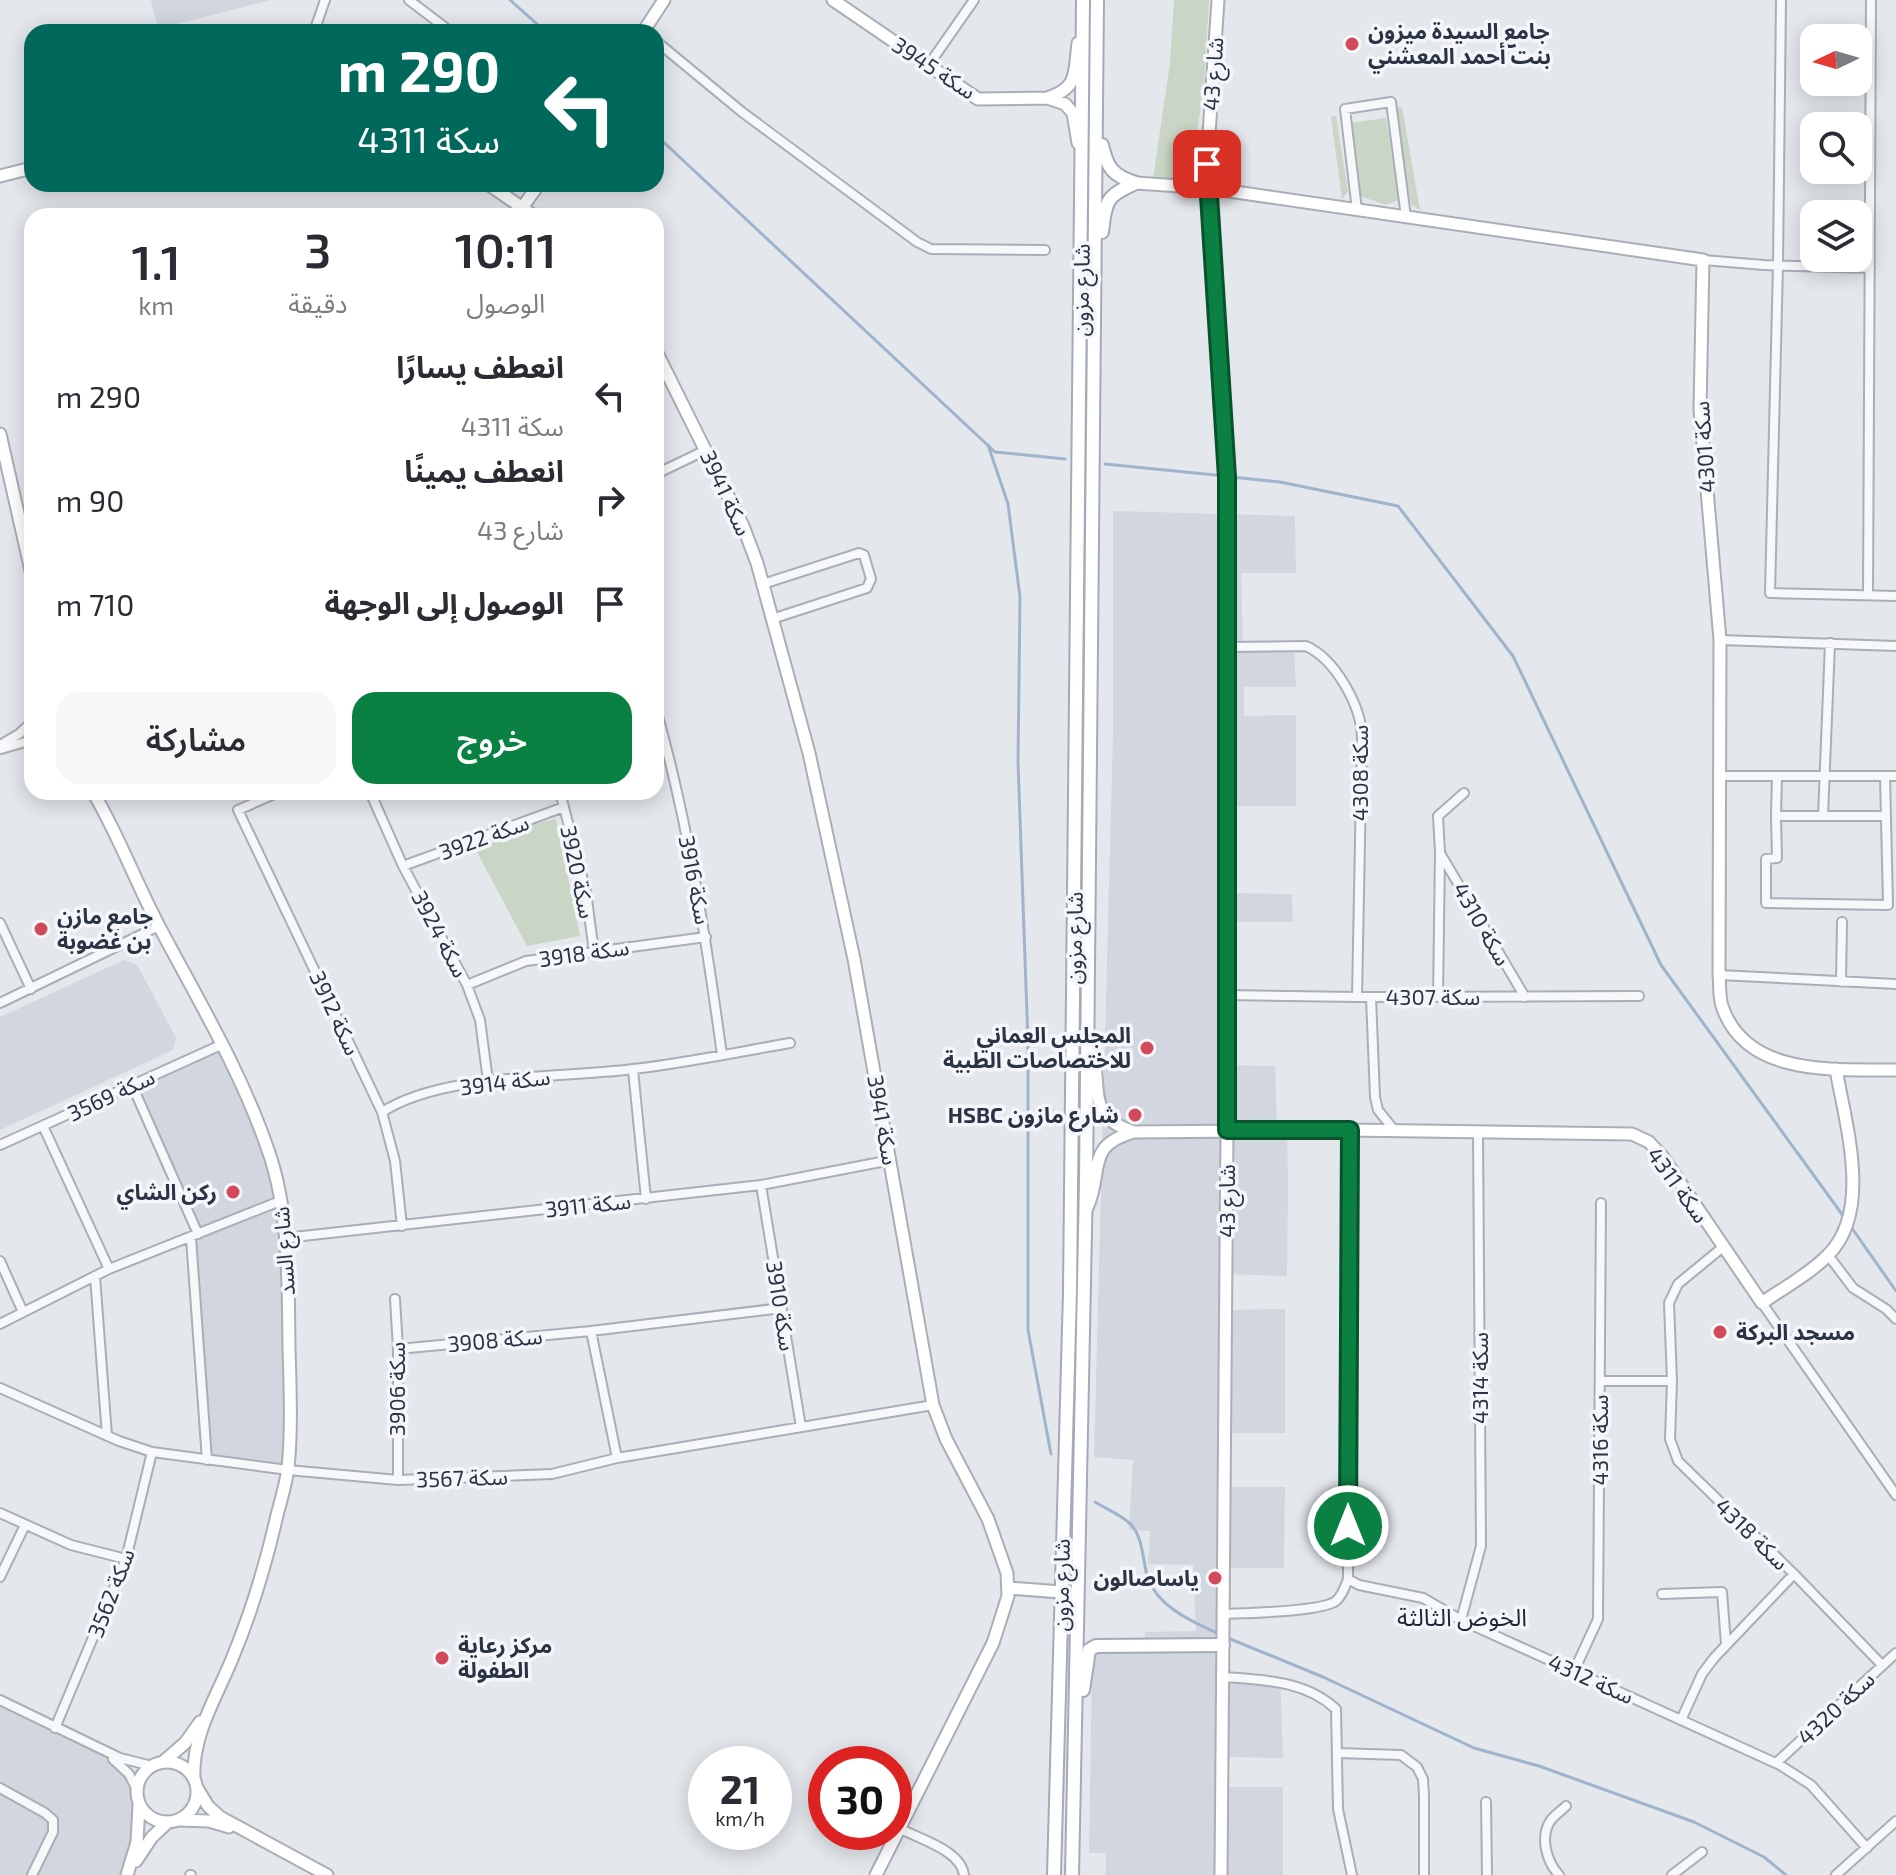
<!DOCTYPE html>
<html lang="ar">
<meta charset="utf-8">
<style>
:root{--surface:#fff;--page:#f7f7f7;--text:#2b2b33;--muted:#7c7c81;--accent:#0b8043}
body{margin:0;font-family:"Exo 2","Noto Sans Arabic",sans-serif;background:var(--page);color:var(--text);direction:rtl;height:100vh;display:flex;flex-direction:column;font-size:30px;white-space:nowrap}
*{box-sizing:border-box;margin:0}
p{font-size:26px;color:var(--muted)}
.icon{flex:none;width:44px;height:44px;fill:none;stroke:currentColor;stroke-width:2;stroke-linecap:round;stroke-linejoin:round}
.map{position:relative;flex:1;overflow:hidden;direction:ltr}
.side{position:absolute;left:24px;top:208px;width:640px;height:592px;display:flex;flex-direction:column;background:var(--surface);border-radius:24px;box-shadow:0 4px 20px #0003;direction:rtl}
.side>*{flex:none}
.hud{position:absolute;left:24px;top:24px;width:640px;height:168px;border-radius:24px;box-shadow:0 4px 20px #0003;direction:rtl;background:#00695c;color:#fff;overflow:hidden}
.needle{width:52px;rotate:265deg}
.fabs{position:absolute;left:1800px;top:24px;display:grid;gap:16px}
.fabs a{display:grid;place-items:center;width:72px;height:72px;border-radius:16px;background:var(--surface);box-shadow:0 4px 20px #0003;font-size:40px}
.speed{position:absolute;left:688px;top:1746px;display:flex;gap:16px;font-size:40px;font-weight:700;text-align:center}
.speed>*{display:grid;place-content:center;width:104px;height:104px;border-radius:50%;background:var(--surface);box-shadow:0 4px 20px #0003;line-height:1}
.speed small{font-size:20px;font-weight:400}
.speed .limit{border:12px solid #d22;background:#fff;color:#111}
.pin{position:absolute;display:grid;place-items:center;width:68px;height:68px;color:#fff;margin:-34px;border-radius:16px;box-shadow:0 4px 12px #0006}
.me{position:absolute;width:88px;margin:-44px;rotate:0deg;stroke-linejoin:round;filter:drop-shadow(0 0 6px #0008)}
.turn{display:flex;align-items:center;gap:28px;height:168px;padding:0 32px;font-size:36px}
.turn .icon{width:104px;height:104px;stroke-width:2.5}
.turn b{display:block;font-size:56px;line-height:68px}
.eta{display:flex;justify-content:space-evenly;align-items:center;height:136px;text-align:center}
.eta b{font-size:48px;font-weight:600;line-height:56px}
.cta{display:flex;gap:16px;margin-top:auto;padding:16px 32px}
.cta a{flex:1;height:92px;border-radius:24px;background:var(--accent);color:#fff;font-size:32px;font-weight:600;line-height:92px;text-align:center}
.cta a+a{background:var(--page);color:var(--text)}
ul{padding:0;list-style:none}
li{display:flex;align-items:center;gap:24px;height:104px;padding:0 32px}
li div{flex:1}
li b{display:block;font-size:30px}
li em{font-style:normal}
.map>svg:first-child{display:block}
</style>
<div class="map">
<svg width="1896" height="1875" viewBox="0 0 1896 1875">
<rect width="100%" height="100%" fill="#e4e7ec"/>
<path fill="#d2d6de" d="M 151,0 L 271,0 L 158,29 Z
M 1113,511 L 1295,516 L 1296,573 L 1241,573 L 1243,647 L 1294,646 L 1296,687 L 1244,687 L 1244,716 L 1296,715 L 1296,806 L 1228,806 L 1227,893 L 1292,894 L 1293,922 L 1227,922 L 1228,1065 L 1275,1066 L 1277,1126 L 1287,1124 L 1288,1187 L 1287,1276 L 1227,1274 L 1226,1310 L 1285,1309 L 1285,1433 L 1225,1433 L 1224,1487 L 1285,1487 L 1284,1568 L 1224,1568 L 1223,1677 L 1280,1677 L 1283,1758 L 1222,1757 L 1222,1787 L 1283,1787 L 1283,1875 L 1106,1875 L 1106,1853 L 1089,1853 L 1092,1665 L 1098,1644 L 1145,1640 L 1145,1632 L 1196,1631 L 1193,1565 L 1148,1564 L 1150,1531 L 1129,1530 L 1133,1460 L 1094,1457 L 1113,734 Z
M 124,960 L 137,965 L 141,972 L 176,1038 L 173,1050 L 0,1130 L 0,1017 Z
M 223,1044 L 269,1152 L 285,1238 L 288,1470 L 207,1460 L 191,1238 L 198,1235 L 132,1085 Z
M 0,1700 L 94,1747 L 119,1763 L 137,1790 L 139,1811 L 127,1875 L 0,1875 Z"/>
<path fill="#c9d6c5" d="M 1174,0 L 1209,0 L 1204,85 L 1191,172 L 1172,180 L 1153,179 L 1170,63 Z
M 1402,107 L 1420,210 L 1411,204 L 1394,108 Z
M 1336,116 L 1348,192 L 1342,199 L 1331,117 Z
M 1386,118 L 1399,200 L 1386,205 L 1360,196 L 1350,123 Z
M 556,819 L 580,936 L 527,946 L 477,852 L 515,828 Z"/>
<g fill="none" stroke-linecap="round" stroke-linejoin="round">
<path stroke="#9fb4cc" stroke-width="3" d="M 510,0 L 546,32
M 656,135 L 995,452 L 1065,459
M 988,445 L 1008,504 L 1020,597 L 1018,762 L 1028,1043 L 1028,1330 L 1051,1454
M 1105,464 L 1225,476
M 1232,477 L 1280,482 L 1398,506 L 1513,656 L 1661,965 L 1844,1217
M 1849,1224 L 1896,1291
M 1095,1502 C 1105,1508 1118,1514 1127,1521 C 1144,1534 1142,1560 1148,1579 C 1160,1609 1194,1622 1221,1635
M 1228,1638 L 1323,1677 L 1474,1748 L 1539,1766 L 1694,1822 L 1764,1857 L 1786,1875"/>
<defs>
<path id="street" d="M 409,0 L 451,32
M 1781,0 L 1778,265 L 1770,593 L 1896,596
M 314,32 L 325,0
M 656,41 L 742,112 L 917,242 L 931,249 L 1045,250
M 928,66 L 974,0
M 1357,210 L 1345,109 L 1391,102 L 1406,217
M 1703,260 L 1764,265 L 1870,268
M 656,474 L 706,450
M 763,584 L 859,553 L 864,555 L 871,579 L 867,588 L 772,619
M 1868,595 L 1871,0
M 1720,640 L 1896,646
M 1228,647 L 1306,646 C 1335,659 1361,705 1362,737 L 1357,997
M 656,709 C 688,822 706,938 722,1055
M 0,745 L 19,734 L 32,722
M 1,749 L 32,740
M 1720,776 L 1896,776
M 1777,776 L 1776,816 L 1886,816
M 279,792 L 238,810 L 382,1112 L 395,1161 L 402,1226
M 370,792 L 403,866 L 467,985 L 480,1020 L 488,1081
M 560,792 L 586,892 L 594,952
M 1776,816 L 1777,858 L 1766,859 L 1766,903 L 1888,905 L 1885,776
M 1823,816 L 1830,643
M 1440,853 L 1525,997
M 403,866 L 564,807
M 0,923 L 31,989
M 1719,975 L 1896,984
M 1841,982 L 1842,922
M 467,985 L 526,961 L 706,937
M 1227,995 L 1357,997 L 1639,996
M 1371,997 L 1375,1097 L 1378,1110 L 1395,1131
M 1438,997 L 1440,852 L 1438,816 L 1464,793
M 0,1003 L 159,926
M 633,1070 L 646,1199
M 132,1085 L 198,1234
M 382,1112 C 445,1072 559,1079 633,1069 C 686,1063 738,1052 790,1043
M 43,1126 L 109,1269
M 0,1145 L 223,1044
M 761,1185 L 801,1427
M 191,1238 L 207,1460
M 285,1238 L 761,1185 L 891,1160
M 1723,1247 L 1678,1284 L 1669,1303 L 1672,1381 L 1670,1439 L 1678,1461 L 1794,1574 L 1882,1665
M 1828,1255 L 1853,1288 L 1886,1309 L 1896,1319
M 0,1261 L 23,1312
M 95,1276 L 107,1436
M 395,1299 L 398,1349 L 398,1480
M 1762,1303 L 1896,1495
M 0,1324 L 109,1269 L 280,1201
M 591,1331 L 617,1458
M 398,1349 L 591,1331 L 782,1308
M 1600,1381 L 1672,1381
M 0,1388 L 119,1441 L 152,1452 L 288,1470 L 398,1480 L 552,1474 L 617,1458 L 933,1405
M 0,1513 L 71,1545 L 126,1559
M 0,1577 L 25,1525
M 1348,1579 L 1359,1585 L 1423,1598 L 1461,1620 L 1780,1765 L 1811,1785 L 1867,1848
M 1662,1594 L 1722,1592 L 1726,1644
M 1223,1614 C 1244,1613 1321,1612 1336,1601 C 1342,1596 1345,1587 1348,1579 L 1350,1130
M 1461,1620 L 1481,1546 L 1478,1132
M 1574,1671 L 1598,1619 L 1601,1203
M 1223,1677 C 1262,1680 1305,1680 1336,1709 L 1338,1809 L 1352,1875
M 0,1700 L 120,1758 L 152,1766
M 1681,1720 L 1702,1674 L 1714,1658 L 1794,1574
M 55,1728 L 126,1559 L 152,1452
M 1337,1753 L 1401,1755 L 1417,1767 L 1423,1779 L 1424,1796 L 1424,1875
M 113,1759 L 129,1774 L 137,1790
M 1776,1763 L 1896,1653
M 0,1788 L 45,1813 L 53,1820 L 53,1832 L 32,1875
M 1486,1802 L 1487,1875
M 899,1828 C 919,1839 961,1850 964,1875
M 190,1875 L 191,1875
M 1559,1875 C 1547,1862 1539,1837 1551,1820 C 1555,1815 1562,1810 1566,1806
M 1672,1875 L 1702,1852
M 1836,1875 L 1896,1821"/>
<path id="secondary" d="M 833,0 L 978,99 L 1047,98 L 1065,104 L 1073,113 L 1078,143
M 1218,0 L 1207,164 L 1227,477 L 1228,530 L 1227,1130 L 1221,1875
M 643,32 L 664,0
M 1047,98 C 1079,88 1074,73 1078,43
M 0,176 L 32,168
M 1136,183 L 1208,188 L 1703,260 L 1700,409 L 1720,640 L 1719,975 C 1720,985 1719,997 1722,1006 C 1746,1078 1837,1069 1896,1070
M 488,184 L 534,216
M 522,208 L 539,184
M 656,351 L 743,526 L 757,563 L 809,753 L 854,959 L 933,1405 L 946,1439 L 988,1519 L 1007,1573 L 1008,1596 L 993,1643 L 876,1875
M 0,434 L 32,575
M 93,792 C 119,836 136,883 160,928 C 198,1000 241,1071 268,1150 C 290,1212 288,1282 289,1347 C 290,1387 292,1428 288,1468 C 286,1484 281,1500 277,1515 C 266,1564 251,1613 232,1659 C 216,1698 192,1735 194,1778
M 1088,1042 C 1107,1083 1080,1115 1134,1132
M 1087,1208 C 1104,1171 1084,1146 1134,1132 L 1350,1130 L 1632,1134 L 1649,1142 L 1662,1156 L 1762,1303 C 1783,1288 1810,1274 1828,1255 C 1873,1211 1845,1123 1836,1069
M 1008,1588 L 1061,1592
M 163,1762 L 185,1743 L 200,1722
M137 1792a30 30 0 1 1 60 0a30 30 0 1 1-60 0Z
M 197,1788 L 208,1806 L 220,1817 L 327,1875
M 179,1820 L 209,1821 L 229,1827
M 136,1861 L 152,1837 L 168,1822
M 127,1875 L 137,1842 L 139,1805"/>
<path id="primary" d="M 1102,145 C 1107,168 1113,176 1136,183
M 1102,232 C 1106,200 1106,196 1136,183
M 1083,1690 L 1089,1650 L 1096,1646 L 1223,1645
M 1054,1875 L 1070,1292 L 1083,0
M 1072,1875 L 1086,1182 L 1097,0"/>
</defs>
<use href="#street" stroke="#a9aeb7" stroke-width="12"/>
<use href="#secondary" stroke="#a9aeb7" stroke-width="15"/>
<use href="#primary" stroke="#a3abb8" stroke-width="16"/>
<use href="#street" stroke="#f7f8fa" stroke-width="8"/>
<use href="#secondary" stroke="#fff" stroke-width="11"/>
<use href="#primary" stroke="#fff" stroke-width="12"/>
</g>
<g fill="none" stroke-linecap="round" stroke-linejoin="round">
<defs>
<path id="route" d="M 1207,164 L 1227,477 L 1227,1130 L 1350,1130 L 1348,1526"/>
</defs>
<use href="#route" stroke="#07532c" stroke-width="20"/>
<use href="#route" stroke="#0b8043" stroke-width="14"/>
</g>
<g fill="#d1495b" stroke="#f4f6f9" stroke-width="3">
<circle cx="1352" cy="44" r="8"/>
<circle cx="41" cy="929" r="8"/>
<circle cx="1147" cy="1048" r="8"/>
<circle cx="1135" cy="1115" r="8"/>
<circle cx="233" cy="1192" r="8"/>
<circle cx="1720" cy="1332" r="8"/>
<circle cx="1215" cy="1578" r="8"/>
<circle cx="442" cy="1658" r="8"/>
</g>
<g text-anchor="middle" stroke-width="7" stroke-linejoin="round" paint-order="stroke">
<g font-size="22" font-weight="bold" fill="#2b3445" stroke="#f4f6f9" text-anchor="start">
<text x="1368" y="39">جامع السيدة ميزون<tspan x="1368" dy="25">بنت أحمد المعشني</tspan></text>
<text x="57" y="924">جامع مازن<tspan x="57" dy="25">بن غضوبة</tspan></text>
<text x="1131" y="1043" text-anchor="end">المجلس العماني<tspan x="1131" dy="25">للاختصاصات الطبية</tspan></text>
<text x="1119" y="1123" text-anchor="end">HSBC شارع مازون</text>
<text x="217" y="1200" text-anchor="end">ركن الشاي</text>
<text x="1736" y="1340">مسجد البركة</text>
<text x="1199" y="1586" text-anchor="end">ياساصالون</text>
<text x="458" y="1653">مركز رعاية<tspan x="458" dy="25">الطفولة</tspan></text>
</g>
<g font-size="22" fill="#2b3445" stroke="#f4f6f9">
<text transform="translate(934 68) rotate(33)" y="8">سكة 3945</text>
<text transform="translate(1213 74) rotate(-86)" y="8">شارع 43</text>
<text transform="translate(1081 290) rotate(-89)" y="8">شارع مزون</text>
<text transform="translate(1704 447) rotate(-94)" y="8">سكة 4301</text>
<text transform="translate(726 493) rotate(65)" y="8">سكة 3941</text>
<text transform="translate(1360 773) rotate(-90)" y="8">سكة 4308</text>
<text transform="translate(484 837) rotate(-20)" y="8">سكة 3922</text>
<text transform="translate(578 872) rotate(78)" y="8">سكة 3920</text>
<text transform="translate(695 880) rotate(79)" y="8">سكة 3916</text>
<text transform="translate(1482 924) rotate(60)" y="8">سكة 4310</text>
<text transform="translate(440 934) rotate(62)" y="8">سكة 3924</text>
<text transform="translate(1074 938) rotate(-89)" y="8">شارع مزون</text>
<text transform="translate(584 953) rotate(-8)" y="8">سكة 3918</text>
<text x="1433" y="1005">سكة 4307</text>
<text transform="translate(335 1013) rotate(65)" y="8">سكة 3912</text>
<text transform="translate(505 1082) rotate(-7)" y="8">سكة 3914</text>
<text transform="translate(111 1095) rotate(-25)" y="8">سكة 3569</text>
<text transform="translate(883 1120) rotate(80)" y="8">سكة 3941</text>
<text transform="translate(1678 1185) rotate(54)" y="8">سكة 4311</text>
<text transform="translate(1227 1201) rotate(-90)" y="8">شارع 43</text>
<text transform="translate(588 1205) rotate(-6)" y="8">سكة 3911</text>
<text transform="translate(284 1251) rotate(-94)" y="8">شارع السد</text>
<text transform="translate(781 1306) rotate(81)" y="8">سكة 3910</text>
<text transform="translate(495 1340) rotate(-5)" y="8">سكة 3908</text>
<text transform="translate(1480 1378) rotate(-90)" y="8">سكة 4314</text>
<text transform="translate(397 1389) rotate(-90)" y="8">سكة 3906</text>
<text transform="translate(1600 1440) rotate(-90)" y="8">سكة 4316</text>
<text transform="translate(462 1478) rotate(-2)" y="8">سكة 3567</text>
<text transform="translate(1752 1534) rotate(44)" y="8">سكة 4318</text>
<text transform="translate(1061 1585) rotate(-89)" y="8">شارع مزون</text>
<text transform="translate(111 1593) rotate(-69)" y="8">سكة 3562</text>
<text transform="translate(1591 1679) rotate(24)" y="8">سكة 4312</text>
<text transform="translate(1836 1708) rotate(-43)" y="8">سكة 4320</text>
</g>
<g font-size="24" fill="#1d2536" stroke="#f4f6f9">
<text x="1462" y="1626">الخوض الثالثة</text>
</g>
</g>
</svg>
<div class="fabs">
<a><svg class="needle" viewBox="-14 -14 28 28"><path d="M0-13l5 13h-10z" fill="#e53935"/><path d="M0 13l5-13h-10z" fill="#7c7c81"/></svg></a>
<a><svg class="icon" aria-label="search" viewBox="0 0 24 24"><circle cx="10" cy="10" r="6"/><path d="M15 15l6 6"/></svg></a>
<a><svg class="icon" aria-label="layers" viewBox="0 0 24 24"><path d="M12 4l9 5-9 5-9-5zM3 14l9 5 9-5"/></svg></a>
</div>
<div class="speed"><div>21<small>km/h</small></div><div class="limit">30</div></div>
<div class="pin" style="left:1207px;top:164px;background:#d93025"><svg class="icon" aria-label="arrive" viewBox="0 0 24 24"><path d="M6 21V4h12l-3 4 3 4H6"/></svg></div>
<svg class="me" style="left:1348px;top:1526px" viewBox="-20 -20 40 40"><circle r="17" fill="#0b8043" stroke="#fff" stroke-width="3"/><path d="M0-11L8 9 0 5-8 9z" fill="#fff"/></svg>
<div class="hud">
<div class="turn"><svg class="icon" aria-label="left" viewBox="0 0 24 24"><path d="M17 20v-9H6M10 6l-5 5 5 5"/></svg><div><b>290 m</b>سكة 4311</div></div>
</div>
<section class="side">
<div class="eta">
<div><b>10:11</b><p>الوصول</p></div>
<div><b>3</b><p>دقيقة</p></div>
<div><b>1.1</b><p>km</p></div>
</div>
<ul>
<li><svg class="icon" aria-label="left" viewBox="0 0 24 24"><path d="M17 20v-9H6M10 6l-5 5 5 5"/></svg><div><b>انعطف يسارًا</b><p>سكة 4311</p></div><em>290 m</em></li>
<li><svg class="icon" aria-label="right" viewBox="0 0 24 24"><path d="M7 20v-9h11M14 6l5 5-5 5"/></svg><div><b>انعطف يمينًا</b><p>شارع 43</p></div><em>90 m</em></li>
<li><svg class="icon" aria-label="arrive" viewBox="0 0 24 24"><path d="M6 21V4h12l-3 4 3 4H6"/></svg><div><b>الوصول إلى الوجهة</b></div><em>710 m</em></li>
</ul>
<div class="cta"><a>خروج</a><a>مشاركة</a></div>
</section>
</div>
